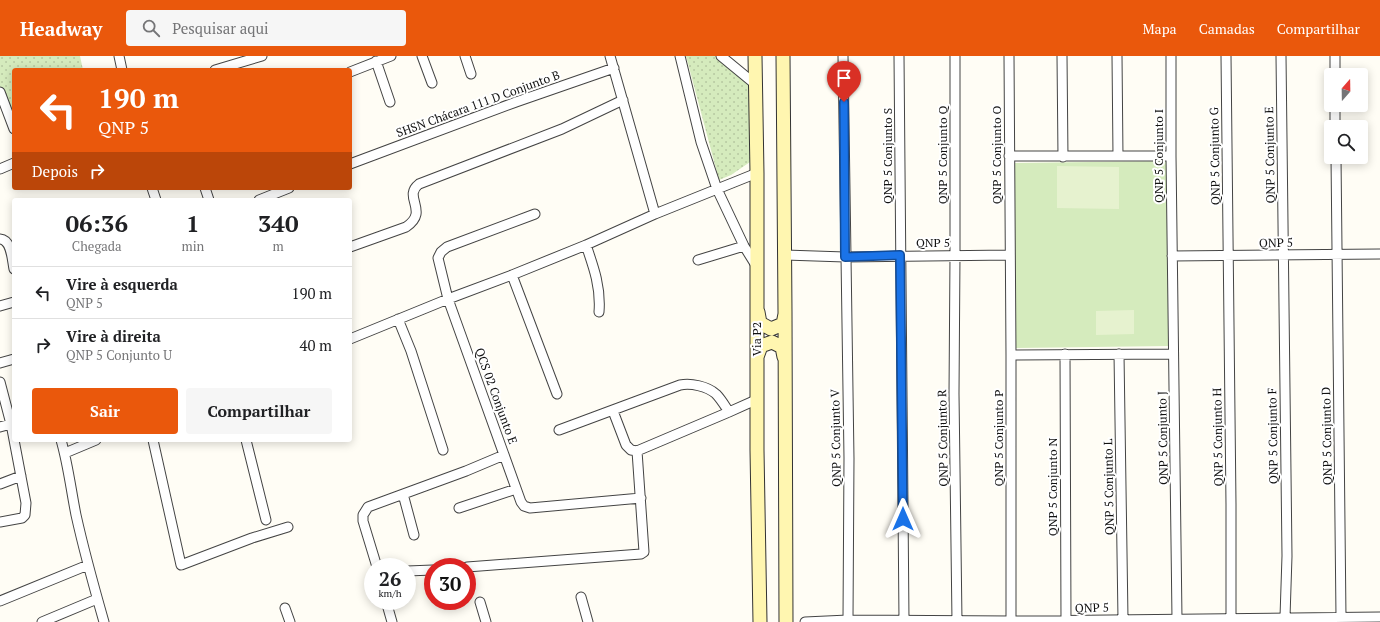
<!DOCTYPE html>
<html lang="pt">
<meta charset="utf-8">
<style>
:root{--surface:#fff;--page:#f6f6f6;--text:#202124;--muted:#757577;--line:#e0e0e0;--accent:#ea580c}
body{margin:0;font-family:"PT Serif",serif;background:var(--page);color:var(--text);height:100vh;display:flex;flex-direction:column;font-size:15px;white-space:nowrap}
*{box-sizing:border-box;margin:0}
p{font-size:13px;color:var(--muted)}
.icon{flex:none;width:22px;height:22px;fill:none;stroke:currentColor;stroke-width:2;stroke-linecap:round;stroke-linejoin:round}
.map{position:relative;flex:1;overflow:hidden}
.sheet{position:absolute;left:12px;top:142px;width:340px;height:244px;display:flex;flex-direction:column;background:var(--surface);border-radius:4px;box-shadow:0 2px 10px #0003}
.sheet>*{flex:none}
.guide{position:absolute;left:12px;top:12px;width:340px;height:122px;border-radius:4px;box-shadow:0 2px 10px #0003;background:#ea580c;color:#fff;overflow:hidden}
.needle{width:26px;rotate:20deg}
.controls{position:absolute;left:1324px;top:12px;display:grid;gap:8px}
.controls a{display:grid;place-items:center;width:44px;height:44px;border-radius:4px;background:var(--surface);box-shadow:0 2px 10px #0003;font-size:20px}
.speed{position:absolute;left:364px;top:502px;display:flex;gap:8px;font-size:20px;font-weight:700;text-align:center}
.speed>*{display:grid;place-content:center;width:52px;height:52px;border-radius:50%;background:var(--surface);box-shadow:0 2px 10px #0003;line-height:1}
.speed small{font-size:10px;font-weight:400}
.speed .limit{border:6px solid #d22;background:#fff;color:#111}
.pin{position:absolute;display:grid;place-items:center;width:34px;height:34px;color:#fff;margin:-41px -17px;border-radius:50% 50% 50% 0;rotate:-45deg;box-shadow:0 0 4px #0007}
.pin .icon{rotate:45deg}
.me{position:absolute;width:44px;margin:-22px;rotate:0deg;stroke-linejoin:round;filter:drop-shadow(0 0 3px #0008)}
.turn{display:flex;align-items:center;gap:14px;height:84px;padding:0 20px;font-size:18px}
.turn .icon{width:52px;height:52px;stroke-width:2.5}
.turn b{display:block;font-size:28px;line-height:34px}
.then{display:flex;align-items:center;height:38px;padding:0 20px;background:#0003;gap:8px;font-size:15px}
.eta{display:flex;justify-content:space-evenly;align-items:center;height:68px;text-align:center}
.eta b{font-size:24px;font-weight:700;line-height:28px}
.button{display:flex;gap:8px;margin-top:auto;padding:8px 20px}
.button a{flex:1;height:46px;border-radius:4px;background:var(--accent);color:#fff;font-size:16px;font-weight:700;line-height:46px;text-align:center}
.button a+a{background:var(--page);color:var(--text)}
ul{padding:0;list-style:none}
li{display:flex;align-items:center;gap:12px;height:52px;padding:0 20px;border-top:1px solid var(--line)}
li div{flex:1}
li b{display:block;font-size:15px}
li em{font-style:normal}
header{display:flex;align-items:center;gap:24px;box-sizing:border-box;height:56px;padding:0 20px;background:var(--accent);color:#fff}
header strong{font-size:19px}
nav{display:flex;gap:22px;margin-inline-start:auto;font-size:14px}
.search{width:280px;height:36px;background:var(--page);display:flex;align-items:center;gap:10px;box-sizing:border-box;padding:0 14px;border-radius:4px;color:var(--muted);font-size:15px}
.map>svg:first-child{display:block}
</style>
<header>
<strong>Headway</strong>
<div class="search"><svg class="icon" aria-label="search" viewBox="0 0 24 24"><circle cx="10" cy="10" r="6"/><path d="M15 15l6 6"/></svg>Pesquisar aqui</div>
<nav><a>Mapa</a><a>Camadas</a><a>Compartilhar</a></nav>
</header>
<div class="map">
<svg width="1380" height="566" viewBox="0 0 1380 566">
<defs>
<pattern id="grass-dots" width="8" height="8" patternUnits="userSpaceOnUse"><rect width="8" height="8" fill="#d5ebbd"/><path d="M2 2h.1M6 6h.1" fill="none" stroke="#b6c8a1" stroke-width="1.8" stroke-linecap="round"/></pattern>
</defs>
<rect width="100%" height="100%" fill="#fffdf5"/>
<path fill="url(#grass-dots)" d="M 0,0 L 80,0 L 83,14 L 14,14 L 14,73 L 0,36 Z
M 686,0 L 717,0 L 750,27 L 750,106 L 731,119 L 719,124 Z"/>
<path fill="#d5ebbd" d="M 1166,105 L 1169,290 L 1016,292 L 1014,107 Z"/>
<path fill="#e6f2cf" d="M 1057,110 L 1119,111 L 1119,153 L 1057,152 Z
M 1134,254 L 1134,278 L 1096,279 L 1096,255 Z"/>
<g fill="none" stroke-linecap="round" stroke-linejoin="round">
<defs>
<path id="street" d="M 119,0 L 122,14
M 422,0 L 432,27
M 465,0 L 471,18
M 610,0 L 655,158
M 680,0 L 701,86 L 717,133 L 744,190 L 757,211
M 721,0 L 755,28
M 843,0 L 849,402 L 848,564
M 899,0 L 904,564
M 955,0 L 955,199 L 954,338 L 957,565
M 1009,0 L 1011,299 L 1011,565
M 1062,0 L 1063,101
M 1117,0 L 1118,100
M 1171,0 L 1171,100 L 1177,563
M 1226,0 L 1231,448 L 1231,562
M 1281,0 L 1287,500 L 1285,561
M 1335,0 L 1335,19
M 376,5 L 390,46
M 215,14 L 262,0
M 350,16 L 391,0
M 0,36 L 14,73
M 1335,49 L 1335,71
M 1009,100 L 1171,100
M 1336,101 L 1341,561
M 350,108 L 516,46 L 614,12
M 0,113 L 14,107
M 152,132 L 156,144
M 205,132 L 209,144
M 259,144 L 289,132
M 535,158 L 447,191 L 441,196 L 438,202 L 448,243 L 521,446 L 524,450 L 530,452 L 641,442
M 0,183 C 12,184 12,204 14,213
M 586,189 C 594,212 601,232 599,256
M 350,191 L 406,171 C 430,155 402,141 419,128 L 562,73 L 623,44
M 785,199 L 845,201 L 1010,199
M 1172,200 L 1380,198
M 698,204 L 744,190
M 512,219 L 557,338
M 0,250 L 14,246
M 398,263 L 411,295 L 443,394
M 350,283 L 448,243 L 512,219 L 586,189 L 655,158 L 757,117
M 1065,298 L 1066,565
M 1119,298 L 1123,563
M 1011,299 L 1173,298
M 0,307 L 14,303
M 0,326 L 11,368 L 0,371
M 559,374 L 680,329 C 691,327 707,330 716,338 C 721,343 725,350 729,356
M 61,384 C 68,408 71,434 76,459 C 84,495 94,531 104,566
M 153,384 L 181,509 L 252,482 L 288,471
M 246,384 L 266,464
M 637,395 L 729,356 L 758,343
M 65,397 L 96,384
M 0,428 L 21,420
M 403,438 L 414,479
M 459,452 L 516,433
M 0,466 L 22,462 L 25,459 L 26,447 L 11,368
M 377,511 L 363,465 L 363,459 L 368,451 L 466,415 L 504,399
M 467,511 L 641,498 L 644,496 L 637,395 L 631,394 L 626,389 L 613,355
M 407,515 L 433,514
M 581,541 L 588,566
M 0,545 L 88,509
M 386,545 L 392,566
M 480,546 L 486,566
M 285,552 L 290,566
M 42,566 L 97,543
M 805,566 L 848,564 L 1011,565 L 1380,561"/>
<path id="secondary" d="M 755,0 L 757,117 L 757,394 L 760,566
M 783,0 L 785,255 L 786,566
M 758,256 L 760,267 L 771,273 L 783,268 L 785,258
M 757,301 L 761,290 L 772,286 L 782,291 L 784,301"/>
</defs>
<use href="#street" stroke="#444" stroke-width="11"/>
<use href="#secondary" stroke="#333" stroke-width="15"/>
<use href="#street" stroke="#fff" stroke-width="9"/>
<use href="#secondary" stroke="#fff6b0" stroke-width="13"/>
</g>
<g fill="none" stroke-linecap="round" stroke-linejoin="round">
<defs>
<path id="route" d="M 844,46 L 845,201 L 900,199 L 903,463"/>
</defs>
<use href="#route" stroke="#114b97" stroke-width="10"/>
<use href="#route" stroke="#1a73e8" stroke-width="7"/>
</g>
<g text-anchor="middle" stroke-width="4" stroke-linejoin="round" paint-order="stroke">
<g font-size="12" fill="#111" stroke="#fff">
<text transform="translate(478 48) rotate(-20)" y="4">SHSN Chácara 111 D Conjunto B</text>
<text transform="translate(943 99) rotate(-90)" y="4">QNP 5 Conjunto Q</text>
<text transform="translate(997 99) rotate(-90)" y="4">QNP 5 Conjunto O</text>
<text transform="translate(1270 99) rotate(-91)" y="4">QNP 5 Conjunto E</text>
<text transform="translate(888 100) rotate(-90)" y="4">QNP 5 Conjunto S</text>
<text transform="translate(1159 100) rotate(-90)" y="4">QNP 5 Conjunto I</text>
<text transform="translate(1215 100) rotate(-91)" y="4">QNP 5 Conjunto G</text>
<text x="933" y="191">QNP 5</text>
<text transform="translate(1276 187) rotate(-1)" y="4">QNP 5</text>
<text transform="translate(757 283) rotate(-90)" y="4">Via P2</text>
<text transform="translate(496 340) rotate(70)" y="4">QCS 02 Conjunto E</text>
<text transform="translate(1273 380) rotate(-91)" y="4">QNP 5 Conjunto F</text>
<text transform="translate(1327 380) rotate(-91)" y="4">QNP 5 Conjunto D</text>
<text transform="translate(1218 381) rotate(-91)" y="4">QNP 5 Conjunto H</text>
<text transform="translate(836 382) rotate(-91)" y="4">QNP 5 Conjunto V</text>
<text transform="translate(943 382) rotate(-91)" y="4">QNP 5 Conjunto R</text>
<text transform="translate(999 382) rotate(-90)" y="4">QNP 5 Conjunto P</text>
<text transform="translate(1163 382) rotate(-91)" y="4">QNP 5 Conjunto J</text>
<text transform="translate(1053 431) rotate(-90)" y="4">QNP 5 Conjunto N</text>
<text transform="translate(1109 431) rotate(-91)" y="4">QNP 5 Conjunto L</text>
<text transform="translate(1092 552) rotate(-2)" y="4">QNP 5</text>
</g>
</g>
</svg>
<div class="controls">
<a><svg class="needle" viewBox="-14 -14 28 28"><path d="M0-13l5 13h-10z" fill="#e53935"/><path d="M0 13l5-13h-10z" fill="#757577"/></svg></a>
<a><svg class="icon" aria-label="search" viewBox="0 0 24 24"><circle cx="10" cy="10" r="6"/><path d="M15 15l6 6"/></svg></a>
</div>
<div class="speed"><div>26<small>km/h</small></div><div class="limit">30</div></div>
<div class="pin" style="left:844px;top:46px;background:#d93025"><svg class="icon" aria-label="arrive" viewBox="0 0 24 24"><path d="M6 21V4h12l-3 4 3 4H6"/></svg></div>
<svg class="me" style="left:903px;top:463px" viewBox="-20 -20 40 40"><path d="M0-17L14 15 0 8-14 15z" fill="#1a73e8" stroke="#fff" stroke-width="4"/></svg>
<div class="guide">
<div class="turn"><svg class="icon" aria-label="left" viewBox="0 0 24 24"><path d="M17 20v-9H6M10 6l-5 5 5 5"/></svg><div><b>190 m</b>QNP 5</div></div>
<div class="then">Depois<svg class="icon" aria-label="right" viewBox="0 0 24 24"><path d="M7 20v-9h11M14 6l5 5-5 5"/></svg></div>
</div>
<section class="sheet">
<div class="eta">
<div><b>06:36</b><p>Chegada</p></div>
<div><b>1</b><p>min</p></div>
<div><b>340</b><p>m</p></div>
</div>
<ul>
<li><svg class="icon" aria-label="left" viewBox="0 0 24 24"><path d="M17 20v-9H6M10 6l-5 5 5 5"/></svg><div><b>Vire à esquerda</b><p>QNP 5</p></div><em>190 m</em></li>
<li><svg class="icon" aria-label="right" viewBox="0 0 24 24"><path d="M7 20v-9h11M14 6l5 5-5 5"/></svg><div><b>Vire à direita</b><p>QNP 5 Conjunto U</p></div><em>40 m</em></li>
</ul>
<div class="button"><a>Sair</a><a>Compartilhar</a></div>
</section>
</div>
